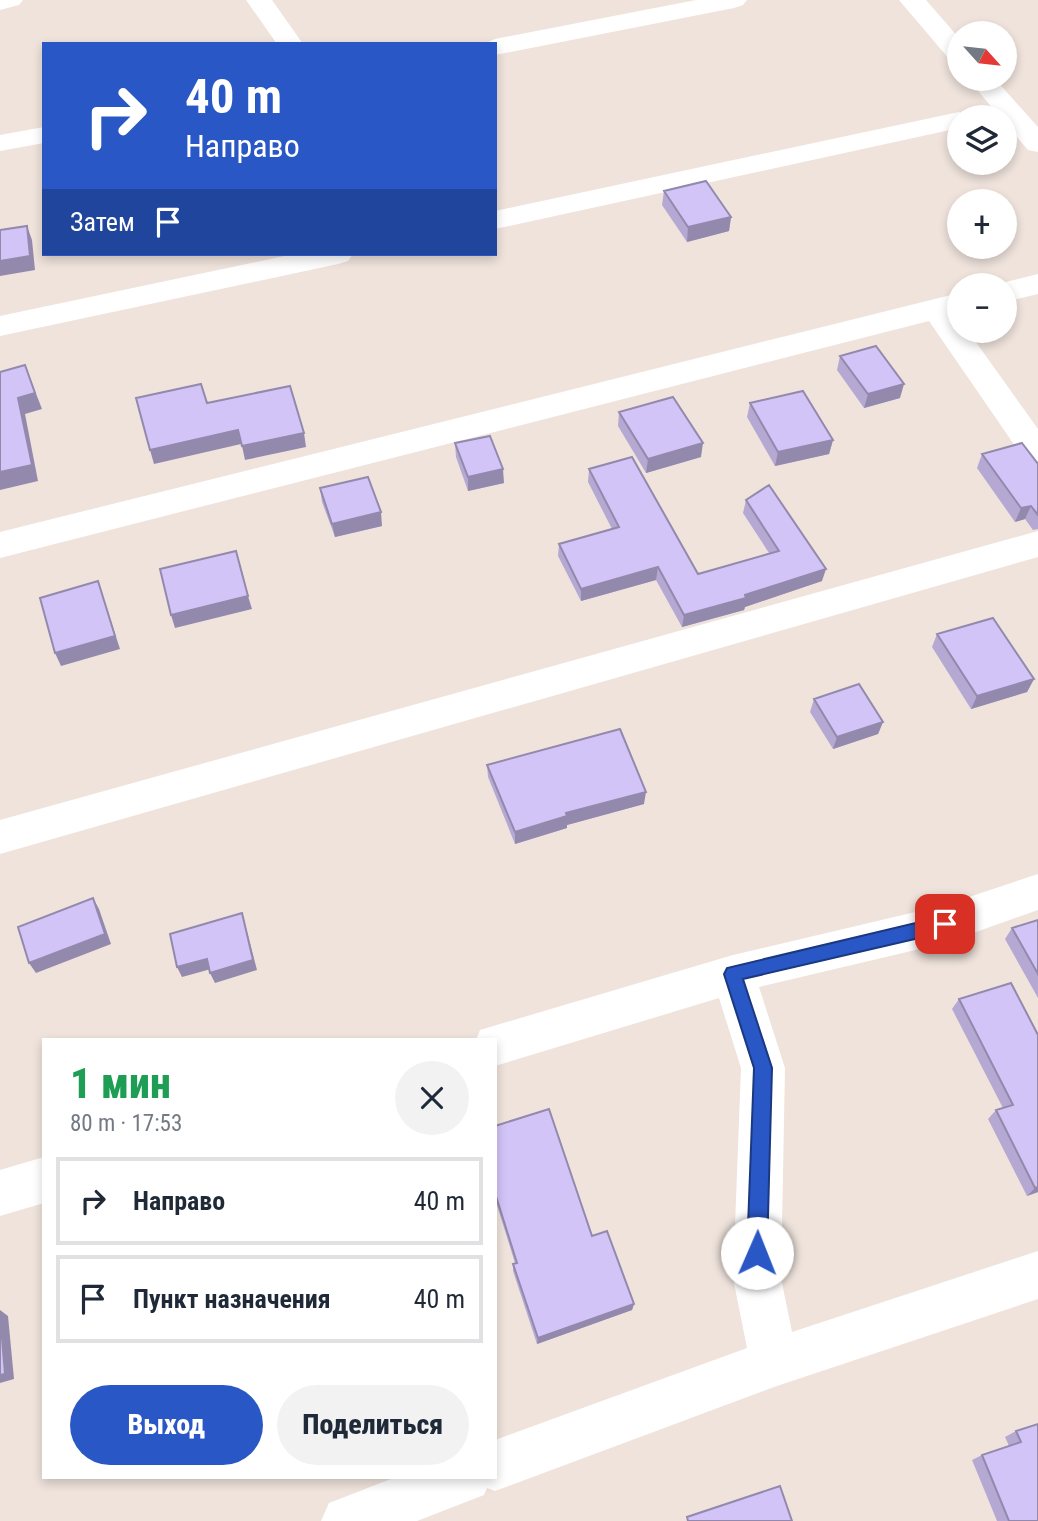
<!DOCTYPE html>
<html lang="ru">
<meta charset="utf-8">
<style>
:root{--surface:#fff;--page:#f2f2f3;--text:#1f2937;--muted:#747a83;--line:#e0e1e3;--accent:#2957c5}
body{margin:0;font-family:"Roboto Condensed",sans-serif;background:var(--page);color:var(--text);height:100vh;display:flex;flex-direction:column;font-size:26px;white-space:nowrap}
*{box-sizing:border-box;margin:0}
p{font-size:23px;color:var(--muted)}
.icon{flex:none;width:38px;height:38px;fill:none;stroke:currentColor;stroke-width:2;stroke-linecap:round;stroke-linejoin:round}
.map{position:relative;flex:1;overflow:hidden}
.panel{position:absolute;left:42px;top:1038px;width:455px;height:441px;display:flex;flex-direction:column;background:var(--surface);border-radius:0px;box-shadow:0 4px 10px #0003}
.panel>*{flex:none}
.guide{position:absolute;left:42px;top:42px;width:455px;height:214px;border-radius:0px;box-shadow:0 4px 10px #0003;background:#2957c5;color:#fff;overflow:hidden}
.needle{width:46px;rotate:117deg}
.buttons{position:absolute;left:947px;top:21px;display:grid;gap:14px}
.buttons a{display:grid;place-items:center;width:70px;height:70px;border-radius:50%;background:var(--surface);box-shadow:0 4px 10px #0003;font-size:35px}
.pin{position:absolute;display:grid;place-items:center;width:60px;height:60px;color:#fff;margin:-30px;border-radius:14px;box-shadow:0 4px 10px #0006}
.me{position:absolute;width:77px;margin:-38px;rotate:1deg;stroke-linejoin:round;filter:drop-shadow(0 0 5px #0008)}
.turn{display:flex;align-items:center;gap:24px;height:147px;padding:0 28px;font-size:32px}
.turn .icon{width:91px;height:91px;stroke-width:2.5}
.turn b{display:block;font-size:49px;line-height:60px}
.then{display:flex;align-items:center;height:66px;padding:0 28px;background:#0003;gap:14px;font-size:26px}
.round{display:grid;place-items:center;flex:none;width:74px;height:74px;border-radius:37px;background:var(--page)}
.headline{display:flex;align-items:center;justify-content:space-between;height:119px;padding:0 28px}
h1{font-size:42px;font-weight:800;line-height:52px;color:#1e9e55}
.cta{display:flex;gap:14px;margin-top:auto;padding:14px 28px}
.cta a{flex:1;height:80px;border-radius:42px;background:var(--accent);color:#fff;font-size:28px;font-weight:800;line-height:80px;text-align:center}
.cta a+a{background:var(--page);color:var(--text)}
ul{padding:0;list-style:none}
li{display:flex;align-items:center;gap:21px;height:88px;margin:0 14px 10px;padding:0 14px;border:4px solid var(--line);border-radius:0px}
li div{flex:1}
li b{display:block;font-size:26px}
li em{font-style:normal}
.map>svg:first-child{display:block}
</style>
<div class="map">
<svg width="1038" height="1521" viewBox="0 0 1038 1521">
<rect width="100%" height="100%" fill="#efe3dc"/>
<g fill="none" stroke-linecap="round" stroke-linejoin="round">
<path fill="#fff" fill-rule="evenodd" d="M 0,0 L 23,0 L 19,5 L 0,10 Z
M 246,0 L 272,0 L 303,44 L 277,44 Z
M 696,0 L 747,0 L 743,5 L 734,8 L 495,55 L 495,44 L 484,44 L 495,39 Z
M 899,0 L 926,0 L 959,38 L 959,62 L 950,60 Z
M 968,79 L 995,79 L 1038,127 L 1038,152 L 1028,150 L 1004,122 L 1004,117 L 1000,117 Z
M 959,112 L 971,117 L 959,117 L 959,128 L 495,229 L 495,211 Z
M 44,127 L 44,143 L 0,151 L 0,135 Z
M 294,254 L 353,254 L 348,261 L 338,264 L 0,336 L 0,316 Z
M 1038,274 L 1038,294 L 1004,302 L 1004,285 L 993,285 Z
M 959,293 L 959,313 L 956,314 L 959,318 L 959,331 L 968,331 L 1038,429 L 1038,466 L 1026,462 L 929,321 L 0,558 L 0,532 Z
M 1038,531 L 1038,557 L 0,854 L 0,820 Z
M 1038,874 L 1038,910 L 945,943 L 759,987 L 785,1068 L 781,1278 L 792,1332 L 1038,1251 L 1038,1299 L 774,1387 L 495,1491 L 487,1488 L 484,1495 L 417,1521 L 321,1521 L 329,1503 L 396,1477 L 495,1477 L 495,1440 L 747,1348 L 733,1278 L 741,1068 L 719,998 L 495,1066 L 495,1040 L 476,1040 L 480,1030 L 733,955 L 945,905 Z
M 44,1157 L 44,1203 L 0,1216 L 0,1170 Z"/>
</g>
<path fill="#b5a9d4" d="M 664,191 L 731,217 L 729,231 L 687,242 L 662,205 Z
M 840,356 L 900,398 L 864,408 L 837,370 Z
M 750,403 L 833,440 L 829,454 L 775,466 L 747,417 Z
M 619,412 L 701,457 L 646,473 L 618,426 Z
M 455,443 L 504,483 L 468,491 L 456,457 Z
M 982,454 L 1038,464 L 1038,529 L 1033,530 L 1025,519 L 1015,522 L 977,468 Z
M 589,469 L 698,574 L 769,553 L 743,513 L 746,500 L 822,581 L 745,607 L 744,610 L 682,627 L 656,580 L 581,601 L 558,556 L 559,544 L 612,529 L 588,482 Z
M 320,488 L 382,526 L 335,537 L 322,502 Z
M 937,634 L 1034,679 L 1027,692 L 971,709 L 932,647 Z
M 814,699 L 883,722 L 878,734 L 833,749 L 810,712 Z
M 487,765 L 644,804 L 567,825 L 567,828 L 515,844 L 488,777 Z
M 1038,920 L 1038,998 L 1005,939 L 1012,928 Z
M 959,999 L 1038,1035 L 1038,1192 L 1027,1196 L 988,1119 L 996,1110 L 1003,1108 L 952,1009 Z
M 495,1126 L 592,1236 L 634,1304 L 632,1310 L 537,1344 L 513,1271 L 513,1264 L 515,1263 L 495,1199 Z
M 1038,1424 L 1038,1521 L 997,1521 L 972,1460 L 982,1455 L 1009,1446 L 1005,1437 L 1016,1431 Z"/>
<path fill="#9389ad" d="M 731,217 L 729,231 L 687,242 L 688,227 Z
M 27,226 L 32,240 L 35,270 L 0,276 L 0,261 Z
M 25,365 L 42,409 L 25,414 L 38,481 L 0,490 L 0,472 Z
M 904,384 L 900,398 L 864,408 L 868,394 Z
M 238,430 L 241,444 L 154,464 L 150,450 Z
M 304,433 L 306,447 L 245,460 L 242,446 Z
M 833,440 L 829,454 L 775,466 L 778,452 Z
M 703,443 L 701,457 L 646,473 L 648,459 Z
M 503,469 L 504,483 L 468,491 L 468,477 Z
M 1031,506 L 1025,519 L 1015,522 L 1021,508 Z
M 381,512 L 382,526 L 335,537 L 332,524 Z
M 658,567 L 656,580 L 581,601 L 581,589 Z
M 826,569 L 822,581 L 745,607 L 744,610 L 682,627 L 684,615 Z
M 98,581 L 120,649 L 61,666 L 55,653 Z
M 248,596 L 252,609 L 175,628 L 171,615 Z
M 1034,679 L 1027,692 L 971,709 L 977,696 Z
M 883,722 L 878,734 L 833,749 L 837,737 Z
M 646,792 L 644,804 L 567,825 L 567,828 L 515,844 L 515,832 L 566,813 Z
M 93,898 L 99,909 L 111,944 L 36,973 L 29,963 Z
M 242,913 L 245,924 L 257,970 L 215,983 L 210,973 Z
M 207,959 L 211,969 L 182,977 L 177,967 Z
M 1038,1187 L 1038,1192 L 1027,1196 L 1035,1188 Z
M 634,1304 L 632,1310 L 537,1344 L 538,1338 Z
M 0,1310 L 8,1316 L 14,1379 L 0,1383 Z"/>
<path fill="#d2c4f7" stroke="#9389ad" stroke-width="2" d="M 706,181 L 731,217 L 688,227 L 664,191 Z
M 27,226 L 30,256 L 0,261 L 0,230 Z
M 876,346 L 904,384 L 868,394 L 840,356 Z
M 25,365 L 35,393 L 18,398 L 32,465 L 0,472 L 0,372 Z
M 201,384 L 207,403 L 290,386 L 304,433 L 242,446 L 238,430 L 150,450 L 136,398 Z
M 803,391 L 833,440 L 778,452 L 750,403 Z
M 673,397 L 703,443 L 648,459 L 619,412 Z
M 490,436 L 503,469 L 468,477 L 455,443 Z
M 1022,443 L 1038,464 L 1038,515 L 1031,506 L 1021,508 L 982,454 Z
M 632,457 L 698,574 L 779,551 L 746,500 L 769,485 L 826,569 L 745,595 L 746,598 L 684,615 L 658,567 L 581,589 L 559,544 L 619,527 L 589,469 Z
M 368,477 L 381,512 L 332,524 L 320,488 Z
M 236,551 L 248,596 L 171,615 L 160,569 Z
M 98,581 L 115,636 L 55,653 L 40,598 Z
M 993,618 L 1034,679 L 977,696 L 937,634 Z
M 859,684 L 883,722 L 837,737 L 814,699 Z
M 620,729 L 646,792 L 566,813 L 567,816 L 515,832 L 487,765 Z
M 93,898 L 105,934 L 29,963 L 18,927 Z
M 242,913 L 253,960 L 210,973 L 207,959 L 177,967 L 170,934 Z
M 1038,920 L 1038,974 L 1012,928 Z
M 1011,983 L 1038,1035 L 1038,1187 L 1035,1188 L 996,1110 L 1013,1105 L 959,999 Z
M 549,1109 L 592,1236 L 607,1231 L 634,1304 L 538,1338 L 513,1264 L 517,1263 L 495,1193 L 495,1126 Z
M 0,1314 L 5,1374 L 0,1375 Z
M 1038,1424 L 1038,1521 L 1009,1521 L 982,1455 L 1021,1442 L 1016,1431 Z
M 780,1486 L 792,1521 L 688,1521 L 687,1517 Z"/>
<path fill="#2957c5" stroke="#1b3980" stroke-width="2" d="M 945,916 L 951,919 L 953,924 L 951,930 L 945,932 L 743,979 L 772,1068 L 767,1253 L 764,1260 L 757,1263 L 750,1260 L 747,1253 L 754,1068 L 724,974 L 727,968 Z"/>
</svg>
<div class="buttons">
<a><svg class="needle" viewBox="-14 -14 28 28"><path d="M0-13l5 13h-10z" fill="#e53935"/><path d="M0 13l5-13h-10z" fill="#747a83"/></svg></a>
<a><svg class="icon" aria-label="layers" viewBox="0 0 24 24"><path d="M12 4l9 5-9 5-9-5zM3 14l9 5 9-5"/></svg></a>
<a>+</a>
<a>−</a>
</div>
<div class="pin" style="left:945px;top:924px;background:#d93025"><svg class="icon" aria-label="arrive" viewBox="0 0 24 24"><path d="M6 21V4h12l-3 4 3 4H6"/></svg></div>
<svg class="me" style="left:757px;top:1253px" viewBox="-20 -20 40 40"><circle r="19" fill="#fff"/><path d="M0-13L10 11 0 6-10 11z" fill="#2957c5"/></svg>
<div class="guide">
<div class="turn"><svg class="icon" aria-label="right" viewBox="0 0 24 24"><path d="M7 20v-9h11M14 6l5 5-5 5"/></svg><div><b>40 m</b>Направо</div></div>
<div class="then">Затем<svg class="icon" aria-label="arrive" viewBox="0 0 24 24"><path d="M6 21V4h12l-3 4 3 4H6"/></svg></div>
</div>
<section class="panel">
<div class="headline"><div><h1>1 мин</h1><p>80 m · 17:53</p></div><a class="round"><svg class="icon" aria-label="close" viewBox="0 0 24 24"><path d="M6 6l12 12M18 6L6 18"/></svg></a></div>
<ul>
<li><svg class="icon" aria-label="right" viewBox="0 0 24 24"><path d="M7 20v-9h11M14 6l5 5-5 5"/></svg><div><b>Направо</b></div><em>40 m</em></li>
<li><svg class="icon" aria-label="arrive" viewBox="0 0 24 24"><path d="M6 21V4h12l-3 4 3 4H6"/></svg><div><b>Пункт назначения</b></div><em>40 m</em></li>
</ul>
<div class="cta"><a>Выход</a><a>Поделиться</a></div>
</section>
</div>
